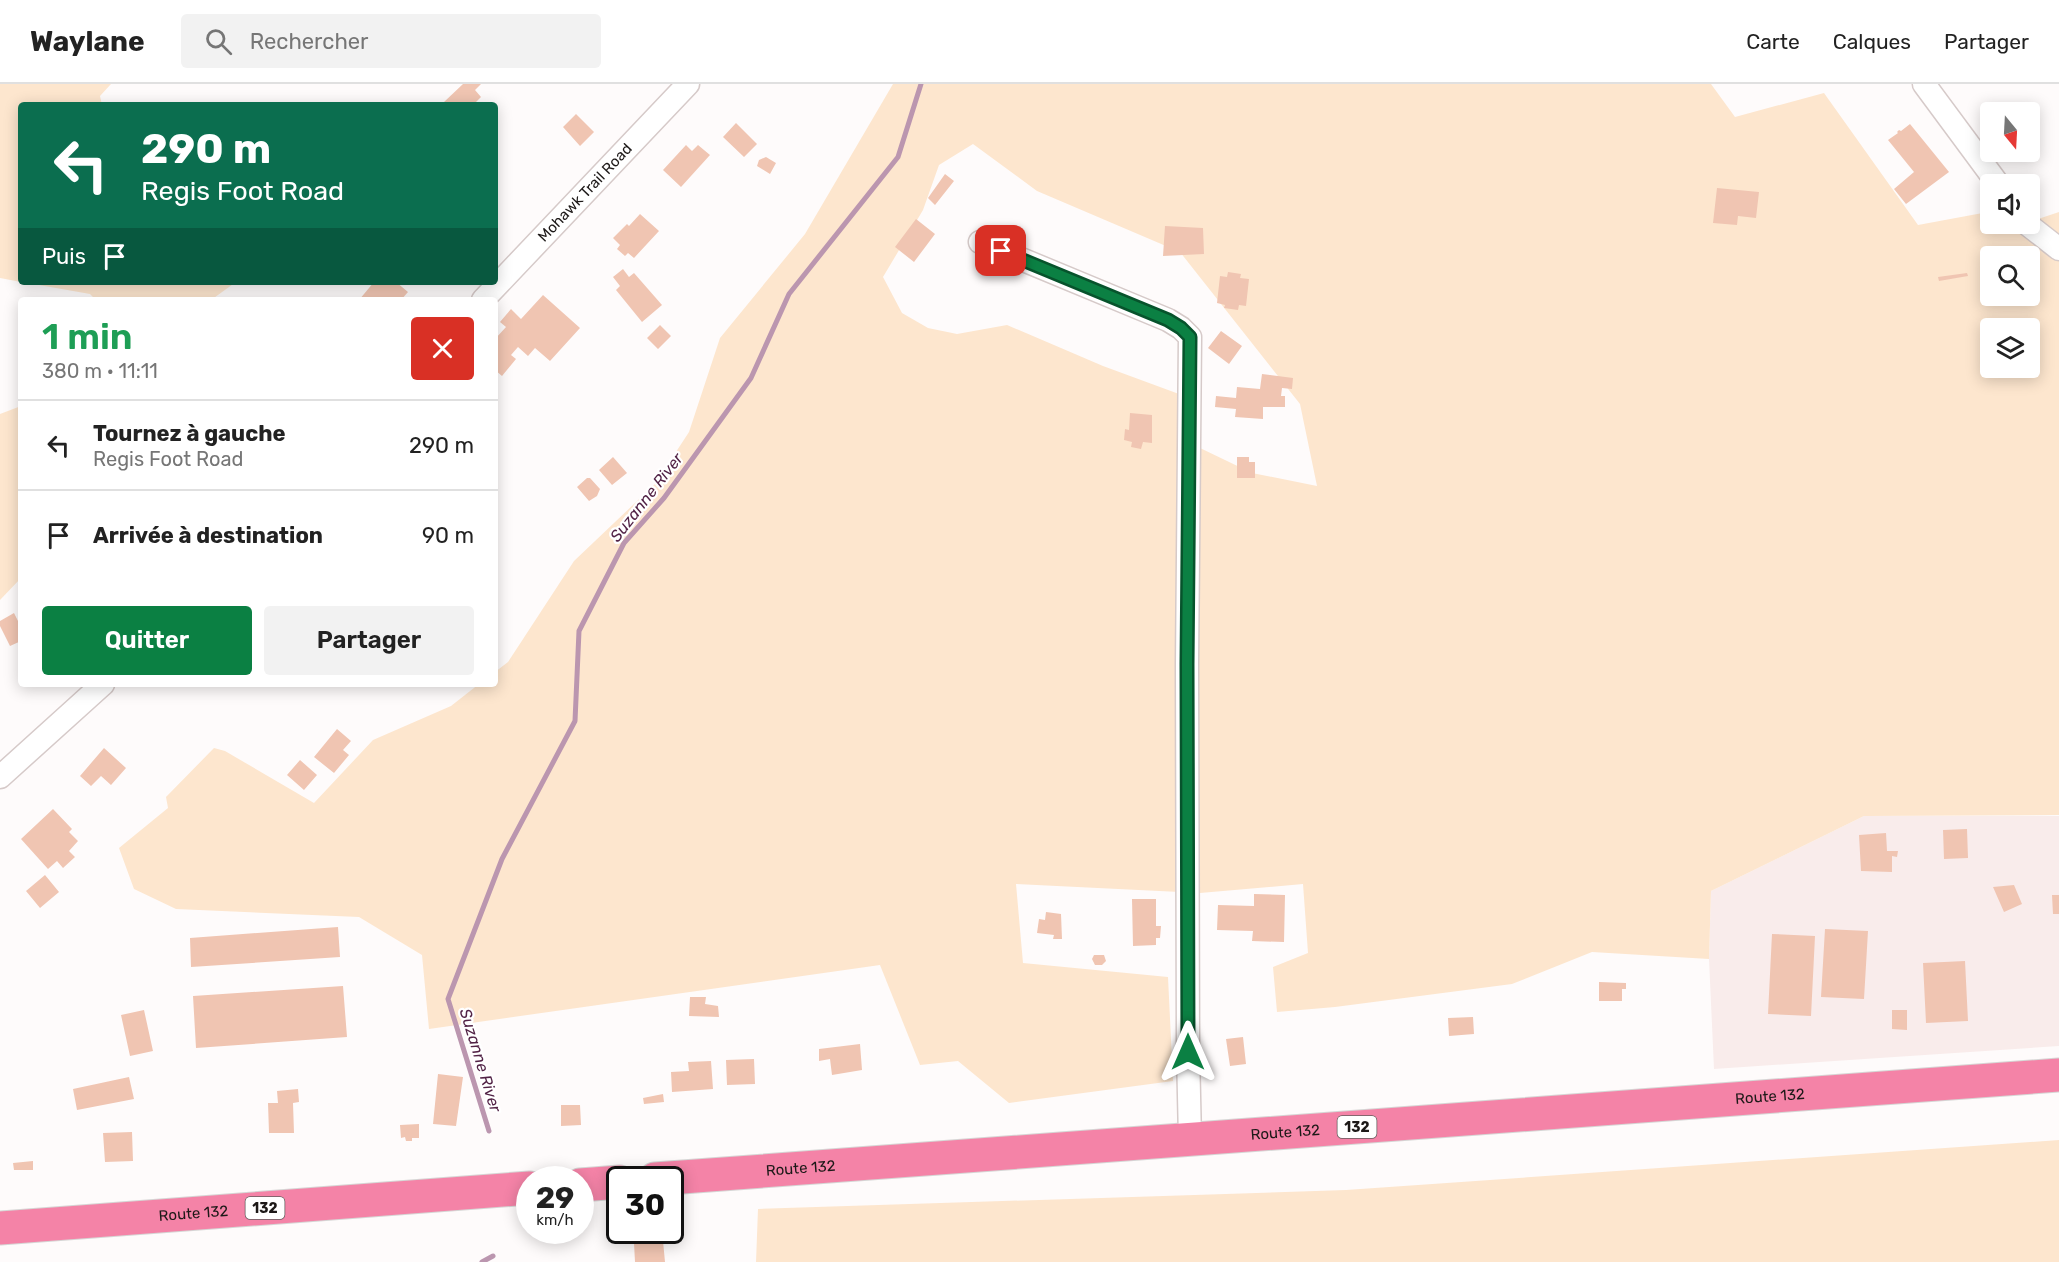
<!DOCTYPE html>
<html lang="fr">
<meta charset="utf-8">
<style>
:root{--surface:#fff;--page:#f2f2f2;--text:#222;--muted:#767676;--line:#e0e0e0;--accent:#0b8043}
body{margin:0;font-family:Rubik,sans-serif;background:var(--page);color:var(--text);height:100vh;display:flex;flex-direction:column;font-size:22px;white-space:nowrap}
*{box-sizing:border-box;margin:0}
p{font-size:20px;color:var(--muted)}
.icon{flex:none;width:33px;height:33px;fill:none;stroke:currentColor;stroke-width:2;stroke-linecap:round;stroke-linejoin:round}
.map{position:relative;flex:1;overflow:hidden}
.drawer{position:absolute;left:18px;top:213px;width:480px;height:390px;display:flex;flex-direction:column;background:var(--surface);border-radius:6px;box-shadow:0 3px 15px #0003}
.drawer>*{flex:none}
.guide{position:absolute;left:18px;top:18px;width:480px;height:183px;border-radius:6px;box-shadow:0 3px 15px #0003;background:#0b6e4f;color:#fff;overflow:hidden}
.needle{width:39px;rotate:162deg}
.buttons{position:absolute;left:1980px;top:18px;display:grid;gap:12px}
.buttons a{display:grid;place-items:center;width:60px;height:60px;border-radius:6px;background:var(--surface);box-shadow:0 3px 15px #0003;font-size:30px}
.speed{position:absolute;left:516px;top:1082px;display:flex;gap:12px;font-size:30px;font-weight:700;text-align:center}
.speed>*{display:grid;place-content:center;width:78px;height:78px;border-radius:50%;background:var(--surface);box-shadow:0 3px 15px #0003;line-height:1}
.speed small{font-size:15px;font-weight:400}
.speed .limit{border:3px solid #111;border-radius:9px;background:#fff;color:#111}
.pin{position:absolute;display:grid;place-items:center;width:51px;height:51px;color:#fff;margin:-26px;border-radius:12px;box-shadow:0 3px 9px #0006}
.me{position:absolute;width:66px;margin:-33px;rotate:0deg;stroke-linejoin:round;filter:drop-shadow(0 0 4px #0008)}
.turn{display:flex;align-items:center;gap:21px;height:126px;padding:0 24px;font-size:27px}
.turn .icon{width:78px;height:78px;stroke-width:2.5}
.turn b{display:block;font-size:42px;line-height:51px}
.then{display:flex;align-items:center;height:57px;padding:0 24px;background:#0003;gap:12px;font-size:22px}
.round{display:grid;place-items:center;flex:none;width:63px;height:63px;border-radius:6px;background:var(--page)}
.headline{display:flex;align-items:center;justify-content:space-between;height:102px;padding:0 24px}
h1{font-size:36px;font-weight:600;line-height:45px;color:#1e9e55}
.button{display:flex;gap:12px;margin-top:auto;padding:12px 24px}
.button a{flex:1;height:69px;border-radius:6px;background:var(--accent);color:#fff;font-size:24px;font-weight:600;line-height:69px;text-align:center}
.button a+a{background:var(--page);color:var(--text)}
ul{padding:0;list-style:none}
li{display:flex;align-items:center;gap:18px;height:90px;padding:0 24px;border-top:2px solid var(--line)}
li div{flex:1}
li b{display:block;font-size:22px}
li em{font-style:normal}
header{display:flex;align-items:center;gap:36px;box-sizing:border-box;height:84px;padding:0 30px;background:var(--surface);border-bottom:2px solid var(--line)}
header strong{font-size:28px}
nav{display:flex;gap:33px;margin-inline-start:auto;font-size:21px}
.search{width:420px;height:54px;background:var(--page);display:flex;align-items:center;gap:15px;box-sizing:border-box;padding:0 21px;border-radius:6px;color:var(--muted);font-size:22px}
.map>svg:first-child{display:block}
</style>
<header>
<strong>Waylane</strong>
<div class="search"><svg class="icon" aria-label="search" viewBox="0 0 24 24"><circle cx="10" cy="10" r="6"/><path d="M15 15l6 6"/></svg>Rechercher</div>
<nav><a>Carte</a><a>Calques</a><a>Partager</a></nav>
</header>
<div class="map">
<svg width="2059" height="1178" viewBox="0 0 2059 1178">
<rect width="100%" height="100%" fill="#fefbfb"/>
<path fill="#f9eceb" d="M 1864,732 L 2059,732 L 2059,962 L 1714,985 L 1709,875 L 1711,807 Z"/>
<path fill="#fde6ce" fill-rule="evenodd" d="M 0,0 L 111,0 L 100,12 L 102,21 L 21,21 L 21,198 L 0,194 Z
M 893,0 L 1711,0 L 1735,33 L 1824,9 L 1918,141 L 1988,128 L 1990,129 L 1990,140 L 2008,140 L 2014,143 L 2059,128 L 2059,731 L 1864,732 L 1711,807 L 1709,875 L 1592,868 L 1512,900 L 1335,923 L 1277,928 L 1273,883 L 1308,869 L 1303,800 L 1200,809 L 1016,800 L 1023,879 L 1168,893 L 1173,997 L 1009,1019 L 958,977 L 920,981 L 880,881 L 429,945 L 422,871 L 359,833 L 176,825 L 134,805 L 119,764 L 168,724 L 166,713 L 214,664 L 225,667 L 314,719 L 373,656 L 451,622 L 479,600 L 495,600 L 495,588 L 508,578 L 574,477 L 655,400 L 689,348 L 720,254 L 805,150 ZM 973,60 L 1037,107 L 1180,168 L 1300,320 L 1317,402 L 1252,389 L 1200,364 L 1179,310 L 1103,282 L 1007,241 L 957,250 L 928,244 L 902,229 L 883,193 L 923,126 L 939,81 ZM 1990,172 L 2030,172 L 2030,212 L 1990,212 ZM 1990,244 L 2030,244 L 2030,284 L 1990,284 Z
M 22,198 L 236,198 L 211,216 L 96,216 L 90,210 Z
M 21,322 L 21,494 L 0,516 L 0,330 Z
M 2059,1056 L 2059,1178 L 756,1178 L 758,1125 L 1346,1106 Z"/>
<g fill="none" stroke-linecap="round" stroke-linejoin="round">
<path stroke="#bb96af" stroke-width="5" d="M 489,1047 L 448,915 L 502,775 L 575,637 L 579,547 L 624,459 L 664,414 L 751,294 L 789,210 L 898,73 L 921,0
M 482,1178 L 493,1172"/>
</g>
<path fill="#f0c5b2" d="M 463,0 L 481,0 L 475,6 L 481,13 L 473,21 L 447,21 L 444,18 Z
M 576,30 L 594,48 L 580,62 L 563,43 Z
M 736,39 L 757,60 L 744,73 L 723,53 Z
M 1910,40 L 1949,88 L 1906,120 L 1894,105 L 1914,88 L 1888,56 L 1898,49 L 1897,48 L 1899,46 L 1901,47 Z
M 686,61 L 692,67 L 698,61 L 710,71 L 681,103 L 663,86 Z
M 766,73 L 776,79 L 770,90 L 757,82 L 759,76 Z
M 945,90 L 954,97 L 935,121 L 928,114 Z
M 1717,104 L 1759,108 L 1756,134 L 1738,132 L 1737,141 L 1713,139 Z
M 640,130 L 659,147 L 634,174 L 628,169 L 625,172 L 617,165 L 620,161 L 613,154 L 627,140 L 629,142 Z
M 916,135 L 935,150 L 914,178 L 895,163 Z
M 1165,142 L 1203,144 L 1204,170 L 1163,172 Z
M 623,185 L 629,193 L 634,189 L 662,221 L 642,238 L 616,206 L 620,202 L 613,193 Z
M 1228,188 L 1241,190 L 1240,194 L 1249,195 L 1246,222 L 1239,221 L 1238,226 L 1224,224 L 1225,221 L 1217,219 L 1220,192 L 1227,193 Z
M 1967,189 L 1968,192 L 1939,197 L 1938,193 Z
M 374,198 L 396,198 L 408,208 L 401,216 L 359,216 Z
M 543,211 L 580,244 L 550,277 L 535,264 L 528,272 L 518,263 L 511,271 L 516,275 L 502,292 L 495,286 L 497,280 L 495,279 L 495,255 L 506,243 L 500,238 L 511,225 L 521,235 Z
M 660,241 L 671,252 L 658,265 L 647,254 Z
M 1221,247 L 1242,262 L 1229,280 L 1208,264 Z
M 1262,290 L 1293,294 L 1292,305 L 1282,304 L 1281,312 L 1285,312 L 1285,323 L 1263,323 L 1263,335 L 1235,333 L 1236,325 L 1215,323 L 1216,312 L 1236,314 L 1237,303 L 1260,305 Z
M 1130,329 L 1152,331 L 1152,359 L 1143,358 L 1141,365 L 1131,363 L 1132,358 L 1124,356 L 1125,345 L 1129,346 Z
M 613,373 L 627,389 L 612,401 L 599,386 Z
M 1237,373 L 1249,373 L 1249,378 L 1255,378 L 1255,394 L 1237,394 Z
M 587,394 L 590,394 L 600,405 L 597,412 L 589,417 L 577,403 Z
M 14,529 L 21,543 L 21,557 L 10,562 L 0,542 L 0,537 Z
M 337,645 L 351,657 L 343,666 L 349,671 L 334,689 L 314,673 Z
M 104,664 L 126,684 L 111,701 L 101,692 L 91,702 L 80,692 Z
M 300,676 L 317,691 L 304,706 L 287,691 Z
M 53,725 L 72,745 L 69,748 L 78,757 L 69,767 L 75,773 L 63,784 L 57,777 L 48,785 L 21,755 Z
M 1967,745 L 1968,774 L 1944,775 L 1943,746 Z
M 1886,749 L 1887,767 L 1898,767 L 1897,773 L 1892,772 L 1892,788 L 1861,787 L 1859,751 Z
M 45,791 L 59,808 L 40,824 L 26,807 Z
M 2014,801 L 2022,820 L 2004,828 L 1993,803 Z
M 1254,810 L 1285,811 L 1284,858 L 1252,857 L 1253,847 L 1217,846 L 1218,821 L 1254,822 Z
M 2052,811 L 2059,811 L 2059,830 L 2053,830 Z
M 1132,815 L 1156,815 L 1156,842 L 1161,842 L 1160,854 L 1156,854 L 1156,861 L 1133,862 Z
M 1046,828 L 1061,830 L 1062,855 L 1053,855 L 1054,851 L 1037,849 L 1039,835 L 1045,836 Z
M 338,843 L 340,873 L 191,883 L 190,854 Z
M 1825,845 L 1868,847 L 1864,915 L 1821,913 Z
M 1772,850 L 1815,852 L 1811,932 L 1768,930 Z
M 1094,871 L 1104,871 L 1106,877 L 1102,881 L 1095,881 L 1092,875 Z
M 1965,877 L 1968,937 L 1926,939 L 1923,879 Z
M 1599,898 L 1626,899 L 1626,905 L 1622,905 L 1622,917 L 1599,917 Z
M 343,902 L 347,953 L 196,964 L 193,912 Z
M 690,913 L 706,913 L 705,920 L 718,922 L 719,933 L 689,932 Z
M 144,926 L 153,967 L 130,972 L 121,931 Z
M 1892,926 L 1907,926 L 1907,946 L 1892,945 Z
M 1473,933 L 1474,950 L 1449,952 L 1448,934 Z
M 1243,953 L 1246,980 L 1230,982 L 1226,955 Z
M 860,960 L 862,986 L 832,991 L 830,975 L 819,977 L 819,965 Z
M 754,975 L 755,1000 L 727,1001 L 726,976 Z
M 711,977 L 713,1005 L 672,1008 L 671,988 L 689,987 L 688,978 Z
M 438,990 L 463,993 L 456,1042 L 433,1040 Z
M 129,993 L 134,1015 L 77,1026 L 73,1005 Z
M 298,1005 L 299,1018 L 293,1019 L 294,1049 L 269,1049 L 268,1019 L 278,1019 L 277,1007 Z
M 663,1010 L 664,1018 L 644,1020 L 643,1014 Z
M 561,1021 L 580,1021 L 581,1041 L 561,1042 Z
M 419,1040 L 419,1054 L 412,1054 L 412,1057 L 406,1057 L 405,1053 L 401,1054 L 400,1041 Z
M 132,1048 L 133,1077 L 105,1078 L 103,1049 Z
M 33,1077 L 33,1086 L 14,1086 L 13,1079 Z
M 663,1157 L 665,1178 L 635,1178 L 634,1159 Z"/>
<g fill="none" stroke-linecap="round" stroke-linejoin="round">
<defs>
<g id="minor">
<path d="M 1924,0 L 1998,100"/>
<path d="M 2027,140 L 2059,165"/>
<path d="M 980,158 L 1168,236 L 1181,244 L 1190,253 L 1187,580 L 1188,968 L 1190,1055"/>
<path id="s1" d="M 483,216 L 688,0"/>
<path d="M 0,693 L 103,600"/>
</g>
<g id="highway">
<path id="s2" d="M 655,1095 L 2059,991"/>
<path d="M 580,1101 L 620,1098"/>
<path id="s3" d="M 0,1144 L 530,1104"/>
</g>
</defs>
<use href="#minor" stroke="#d6cac9" stroke-width="25"/>
<use href="#highway" stroke="#d6d6d5" stroke-width="35"/>
<use href="#minor" stroke="#fff" stroke-width="22"/>
<use href="#highway" stroke="#f483a7" stroke-width="33"/>
</g>
<g fill="none" stroke-linecap="round" stroke-linejoin="round">
<defs>
<path id="route" d="M 1001,167 L 1168,236 L 1181,244 L 1190,253 L 1187,580 L 1188,968"/>
</defs>
<use href="#route" stroke="#07532c" stroke-width="15"/>
<use href="#route" stroke="#0b8043" stroke-width="10"/>
</g>
<g text-anchor="middle" stroke-width="4.5" stroke-linejoin="round" paint-order="stroke">
<g fill="#fff" stroke="#615e5d" stroke-width="1.5">
<rect x="1337.5" y="1032" width="39" height="22" rx="4.5"/>
<rect x="245.5" y="1113" width="39" height="22" rx="4.5"/>
</g>
<g font-size="14" font-weight="bold" fill="#1d1918">
<text x="1357" y="1048">132</text>
<text x="265" y="1129">132</text>
</g>
<g font-size="15" fill="#1d1918" stroke="#fff">
<text dy="5" stroke="none"><textPath href="#s1" startOffset="148">Mohawk Trail Road</textPath></text>
<text dy="5" stroke="none"><textPath href="#s2" startOffset="1118">Route 132</textPath></text>
<text dy="5" stroke="none"><textPath href="#s2" startOffset="632">Route 132</textPath></text>
<text dy="5" stroke="none"><textPath href="#s2" startOffset="146">Route 132</textPath></text>
<text dy="5" stroke="none"><textPath href="#s3" startOffset="194">Route 132</textPath></text>
</g>
<g font-size="16" font-style="italic" fill="#522346" stroke="#fff">
<text transform="translate(646 413) rotate(-52)" y="6">Suzanne River</text>
<text transform="translate(481 976) rotate(73)" y="6">Suzanne River</text>
</g>
</g>
</svg>
<div class="buttons">
<a><svg class="needle" viewBox="-14 -14 28 28"><path d="M0-13l5 13h-10z" fill="#e53935"/><path d="M0 13l5-13h-10z" fill="#767676"/></svg></a>
<a><svg class="icon" aria-label="sound" viewBox="0 0 24 24"><path d="M4 9h4l5-4v14l-5-4H4zM17 9q2 3 0 6"/></svg></a>
<a><svg class="icon" aria-label="search" viewBox="0 0 24 24"><circle cx="10" cy="10" r="6"/><path d="M15 15l6 6"/></svg></a>
<a><svg class="icon" aria-label="layers" viewBox="0 0 24 24"><path d="M12 4l9 5-9 5-9-5zM3 14l9 5 9-5"/></svg></a>
</div>
<div class="speed"><div>29<small>km/h</small></div><div class="limit">30</div></div>
<div class="pin" style="left:1001px;top:167px;background:#d93025"><svg class="icon" aria-label="arrive" viewBox="0 0 24 24"><path d="M6 21V4h12l-3 4 3 4H6"/></svg></div>
<svg class="me" style="left:1188px;top:968px" viewBox="-20 -20 40 40"><path d="M0-17L14 15 0 8-14 15z" fill="#0b8043" stroke="#fff" stroke-width="4"/></svg>
<div class="guide">
<div class="turn"><svg class="icon" aria-label="left" viewBox="0 0 24 24"><path d="M17 20v-9H6M10 6l-5 5 5 5"/></svg><div><b>290 m</b>Regis Foot Road</div></div>
<div class="then">Puis<svg class="icon" aria-label="arrive" viewBox="0 0 24 24"><path d="M6 21V4h12l-3 4 3 4H6"/></svg></div>
</div>
<section class="drawer">
<div class="headline"><div><h1>1 min</h1><p>380 m · 11:11</p></div><a class="round" style="background:#d93025;color:#fff"><svg class="icon" aria-label="close" viewBox="0 0 24 24"><path d="M6 6l12 12M18 6L6 18"/></svg></a></div>
<ul>
<li><svg class="icon" aria-label="left" viewBox="0 0 24 24"><path d="M17 20v-9H6M10 6l-5 5 5 5"/></svg><div><b>Tournez à gauche</b><p>Regis Foot Road</p></div><em>290 m</em></li>
<li><svg class="icon" aria-label="arrive" viewBox="0 0 24 24"><path d="M6 21V4h12l-3 4 3 4H6"/></svg><div><b>Arrivée à destination</b></div><em>90 m</em></li>
</ul>
<div class="button"><a>Quitter</a><a>Partager</a></div>
</section>
</div>
